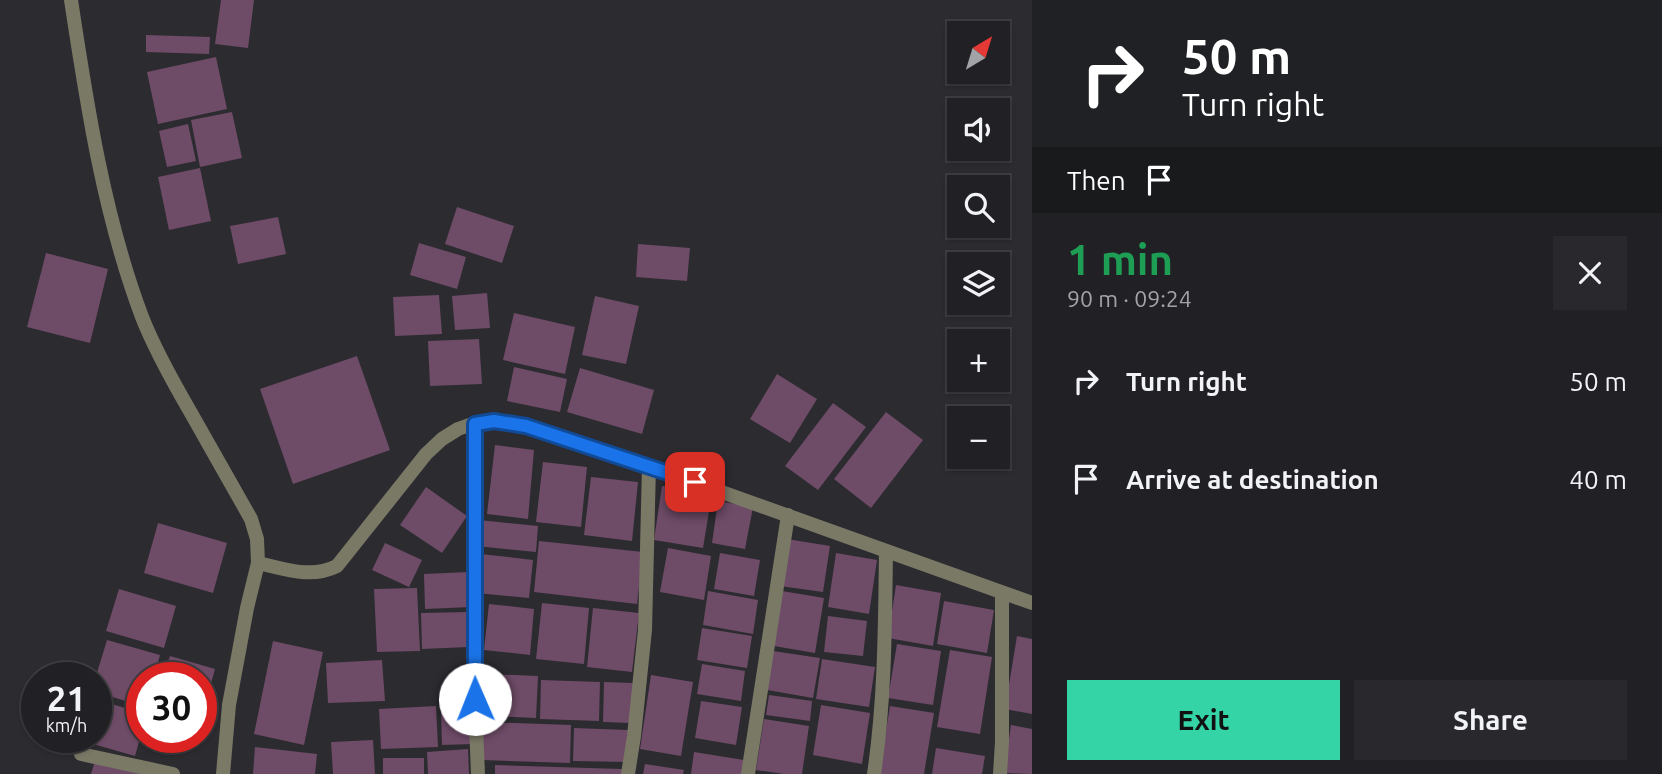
<!DOCTYPE html>
<meta charset="utf-8">
<style>
:root{--surface:#212024;--page:#29282c;--text:#f1f3f6;--muted:#a2a3a6;--line:#3e3e41;--accent:#34d4a7}
body{margin:0;font-family:Ubuntu,sans-serif;background:var(--page);color:var(--text);height:100vh;display:flex;flex-direction:column;font-size:26px;white-space:nowrap}
*{box-sizing:border-box;margin:0}
p{font-size:23px;color:var(--muted)}
.icon{flex:none;width:38px;height:38px;fill:none;stroke:currentColor;stroke-width:2;stroke-linecap:round;stroke-linejoin:round}
.map{position:relative;flex:1;overflow:hidden}
.panel{display:flex;flex-direction:column;background:var(--surface);width:630px}
.panel>*{flex:none}
.guide{background:#202124;color:#fff;overflow:hidden}
.needle{width:46px;rotate:38deg}
.buttons{position:absolute;left:947px;top:21px;display:grid;gap:14px}
.buttons a{display:grid;place-items:center;width:63px;height:63px;border-radius:0px;background:var(--surface);box-shadow:0 2px 5px #0004,0 0 0 2px var(--line);font-size:35px}
.speed{position:absolute;left:21px;top:662px;display:flex;gap:14px;font-size:35px;font-weight:700;text-align:center}
.speed>*{display:grid;place-content:center;width:91px;height:91px;border-radius:50%;background:var(--surface);box-shadow:0 2px 5px #0004,0 0 0 2px var(--line);line-height:1}
.speed small{font-size:18px;font-weight:400}
.speed .limit{border:10px solid #d22;background:#fff;color:#111}
.pin{position:absolute;display:grid;place-items:center;width:60px;height:60px;color:#fff;margin:-30px;border-radius:14px;box-shadow:0 4px 10px #0006}
.me{position:absolute;width:77px;margin:-38px;rotate:359deg;stroke-linejoin:round;filter:drop-shadow(0 0 5px #0008)}
.turn{display:flex;align-items:center;gap:24px;height:147px;padding:0 35px;font-size:32px}
.turn .icon{width:91px;height:91px;stroke-width:2.5}
.turn b{display:block;font-size:49px;line-height:60px}
.then{display:flex;align-items:center;height:66px;padding:0 35px;background:#0003;gap:14px;font-size:26px}
.round{display:grid;place-items:center;flex:none;width:74px;height:74px;border-radius:0px;background:var(--page)}
.headline{display:flex;align-items:center;justify-content:space-between;height:119px;padding:0 35px}
h1{font-size:42px;font-weight:700;line-height:52px;color:#1e9e55}
.cta{display:flex;gap:14px;margin-top:auto;padding:14px 35px}
.cta a{flex:1;height:80px;border-radius:0px;background:var(--accent);color:#111;font-size:28px;font-weight:700;line-height:80px;text-align:center}
.cta a+a{background:var(--page);color:var(--text)}
ul{padding:0;list-style:none}
li{display:flex;align-items:center;gap:21px;height:98px;padding:0 35px}
li div{flex:1}
li b{display:block;font-size:26px}
li em{font-style:normal}
main{display:flex;flex:1;min-height:0}
.map>svg:first-child{display:block}
</style>
<main>
<div class="map">
<svg width="1032" height="774" viewBox="0 0 1032 774">
<rect width="100%" height="100%" fill="#2c2b30"/>
<path fill="#6e4b67" d="M 221,0 L 254,0 L 248,48 L 215,44 Z
M 146,35 L 210,37 L 209,54 L 146,52 Z
M 216,57 L 227,109 L 158,124 L 147,72 Z
M 232,112 L 242,158 L 200,167 L 191,120 Z
M 188,124 L 196,161 L 167,167 L 159,131 Z
M 200,168 L 211,221 L 169,230 L 158,177 Z
M 457,207 L 514,226 L 502,263 L 445,244 Z
M 278,217 L 286,254 L 238,264 L 230,226 Z
M 419,243 L 466,257 L 457,289 L 410,275 Z
M 638,244 L 690,248 L 687,281 L 636,277 Z
M 46,253 L 108,269 L 90,343 L 27,327 Z
M 487,293 L 490,328 L 455,330 L 452,296 Z
M 439,295 L 442,334 L 395,336 L 393,297 Z
M 595,296 L 639,306 L 626,364 L 582,355 Z
M 514,313 L 575,327 L 565,374 L 503,360 Z
M 479,339 L 482,384 L 430,386 L 428,341 Z
M 357,356 L 390,450 L 293,484 L 260,389 Z
M 514,367 L 567,379 L 560,412 L 507,401 Z
M 580,368 L 654,390 L 642,434 L 567,412 Z
M 777,374 L 817,399 L 790,443 L 750,419 Z
M 833,403 L 866,427 L 818,490 L 785,466 Z
M 886,412 L 923,440 L 871,508 L 834,479 Z
M 495,445 L 534,450 L 528,519 L 487,514 Z
M 543,462 L 587,467 L 581,527 L 536,522 Z
M 591,477 L 638,482 L 632,541 L 584,535 Z
M 662,486 L 712,493 L 703,548 L 654,540 Z
M 426,487 L 467,516 L 442,553 L 400,525 Z
M 718,501 L 753,507 L 745,549 L 712,543 Z
M 479,520 L 538,526 L 536,552 L 476,546 Z
M 158,523 L 227,543 L 213,593 L 144,573 Z
M 787,539 L 830,546 L 823,592 L 780,586 Z
M 539,541 L 643,552 L 637,604 L 534,592 Z
M 385,543 L 422,560 L 409,587 L 372,570 Z
M 668,548 L 711,556 L 704,600 L 660,592 Z
M 720,553 L 760,560 L 754,596 L 714,589 Z
M 836,553 L 877,560 L 869,614 L 828,607 Z
M 481,554 L 533,560 L 529,598 L 477,593 Z
M 469,572 L 471,607 L 425,609 L 424,574 Z
M 896,585 L 941,593 L 933,646 L 888,638 Z
M 417,588 L 420,651 L 377,652 L 374,589 Z
M 119,589 L 176,606 L 164,648 L 106,631 Z
M 708,591 L 758,600 L 753,634 L 703,625 Z
M 782,591 L 824,598 L 815,653 L 774,646 Z
M 944,601 L 994,610 L 987,653 L 937,644 Z
M 542,603 L 589,608 L 584,664 L 536,659 Z
M 489,604 L 534,609 L 530,655 L 484,650 Z
M 593,608 L 639,613 L 632,672 L 587,667 Z
M 468,612 L 469,647 L 422,649 L 421,613 Z
M 828,616 L 867,621 L 863,656 L 824,652 Z
M 702,628 L 752,636 L 747,668 L 697,660 Z
M 1017,636 L 1032,639 L 1032,714 L 1005,709 Z
M 107,640 L 160,655 L 154,677 L 142,677 L 142,706 L 96,692 L 96,676 Z
M 273,641 L 323,652 L 304,745 L 254,734 Z
M 897,644 L 941,651 L 933,705 L 888,698 Z
M 950,650 L 992,657 L 980,734 L 937,727 Z
M 773,651 L 820,658 L 813,698 L 767,690 Z
M 170,656 L 215,669 L 202,716 L 201,677 L 163,677 Z
M 822,659 L 875,667 L 869,707 L 816,699 Z
M 382,660 L 385,701 L 328,703 L 326,663 Z
M 702,664 L 745,671 L 741,701 L 697,694 Z
M 488,674 L 538,676 L 536,718 L 487,716 Z
M 651,675 L 693,682 L 681,756 L 640,749 Z
M 541,680 L 600,682 L 599,721 L 540,719 Z
M 604,682 L 633,683 L 631,723 L 603,722 Z
M 769,695 L 812,701 L 810,721 L 766,715 Z
M 98,700 L 142,713 L 142,731 L 135,756 L 86,742 L 87,737 L 96,737 L 96,707 Z
M 701,701 L 742,707 L 736,745 L 695,738 Z
M 821,705 L 870,713 L 862,764 L 813,755 Z
M 436,706 L 438,747 L 381,749 L 379,709 Z
M 890,706 L 934,713 L 924,774 L 879,774 Z
M 471,709 L 473,744 L 442,745 L 441,710 Z
M 764,719 L 809,726 L 802,774 L 784,774 L 756,770 Z
M 483,722 L 571,725 L 570,763 L 482,760 Z
M 1011,725 L 1032,729 L 1032,774 L 1004,773 Z
M 574,728 L 628,730 L 627,762 L 573,761 Z
M 373,740 L 375,774 L 333,774 L 331,742 Z
M 255,747 L 317,754 L 315,774 L 253,774 Z
M 936,748 L 985,756 L 982,774 L 932,774 Z
M 468,749 L 469,774 L 428,774 L 427,752 Z
M 694,752 L 744,760 L 742,774 L 691,774 Z
M 383,758 L 424,758 L 424,774 L 383,774 Z
M 95,761 L 139,773 L 139,774 L 91,774 Z
M 645,764 L 684,770 L 683,774 L 643,774 Z
M 495,765 L 622,769 L 622,774 L 495,774 Z"/>
<g fill="none" stroke-linecap="round" stroke-linejoin="round">
<path stroke="#7a7966" stroke-width="14" d="M 71,0 C 87,106 104,216 142,317 C 155,350 173,382 191,413 C 211,448 231,484 251,519 L 257,539 L 258,563 L 247,608 L 229,705 L 223,774
M 475,423 L 474,674 L 478,774
M 258,563 C 285,569 311,579 337,566 L 426,454 L 442,439 L 458,429 L 475,423 L 494,421 L 526,426 L 649,466 L 1032,603
M 81,754 L 173,774
M 628,774 L 634,736 L 645,630 L 649,466
M 748,774 L 788,515
M 874,774 C 885,700 885,625 886,551
M 1000,774 L 1002,742 L 1002,594"/>
</g>
<g fill="none" stroke-linecap="round" stroke-linejoin="round">
<defs>
<path id="route" d="M 475,699 L 475,424 L 494,421 L 526,426 L 695,482"/>
</defs>
<use href="#route" stroke="#114b97" stroke-width="18"/>
<use href="#route" stroke="#1a73e8" stroke-width="12"/>
</g>
</svg>
<div class="buttons">
<a><svg class="needle" viewBox="-14 -14 28 28"><path d="M0-13l5 13h-10z" fill="#e53935"/><path d="M0 13l5-13h-10z" fill="#a2a3a6"/></svg></a>
<a><svg class="icon" aria-label="sound" viewBox="0 0 24 24"><path d="M4 9h4l5-4v14l-5-4H4zM17 9q2 3 0 6"/></svg></a>
<a><svg class="icon" aria-label="search" viewBox="0 0 24 24"><circle cx="10" cy="10" r="6"/><path d="M15 15l6 6"/></svg></a>
<a><svg class="icon" aria-label="layers" viewBox="0 0 24 24"><path d="M12 4l9 5-9 5-9-5zM3 14l9 5 9-5"/></svg></a>
<a>+</a>
<a>−</a>
</div>
<div class="speed"><div>21<small>km/h</small></div><div class="limit">30</div></div>
<div class="pin" style="left:695px;top:482px;background:#d93025"><svg class="icon" aria-label="arrive" viewBox="0 0 24 24"><path d="M6 21V4h12l-3 4 3 4H6"/></svg></div>
<svg class="me" style="left:475px;top:699px" viewBox="-20 -20 40 40"><circle r="19" fill="#fff"/><path d="M0-13L10 11 0 6-10 11z" fill="#1a73e8"/></svg>
</div>
<section class="panel">
<div class="guide">
<div class="turn"><svg class="icon" aria-label="right" viewBox="0 0 24 24"><path d="M7 20v-9h11M14 6l5 5-5 5"/></svg><div><b>50 m</b>Turn right</div></div>
<div class="then">Then<svg class="icon" aria-label="arrive" viewBox="0 0 24 24"><path d="M6 21V4h12l-3 4 3 4H6"/></svg></div>
</div>
<div class="headline"><div><h1>1 min</h1><p>90 m · 09:24</p></div><a class="round"><svg class="icon" aria-label="close" viewBox="0 0 24 24"><path d="M6 6l12 12M18 6L6 18"/></svg></a></div>
<ul>
<li><svg class="icon" aria-label="right" viewBox="0 0 24 24"><path d="M7 20v-9h11M14 6l5 5-5 5"/></svg><div><b>Turn right</b></div><em>50 m</em></li>
<li><svg class="icon" aria-label="arrive" viewBox="0 0 24 24"><path d="M6 21V4h12l-3 4 3 4H6"/></svg><div><b>Arrive at destination</b></div><em>40 m</em></li>
</ul>
<div class="cta"><a>Exit</a><a>Share</a></div>
</section>
</main>
